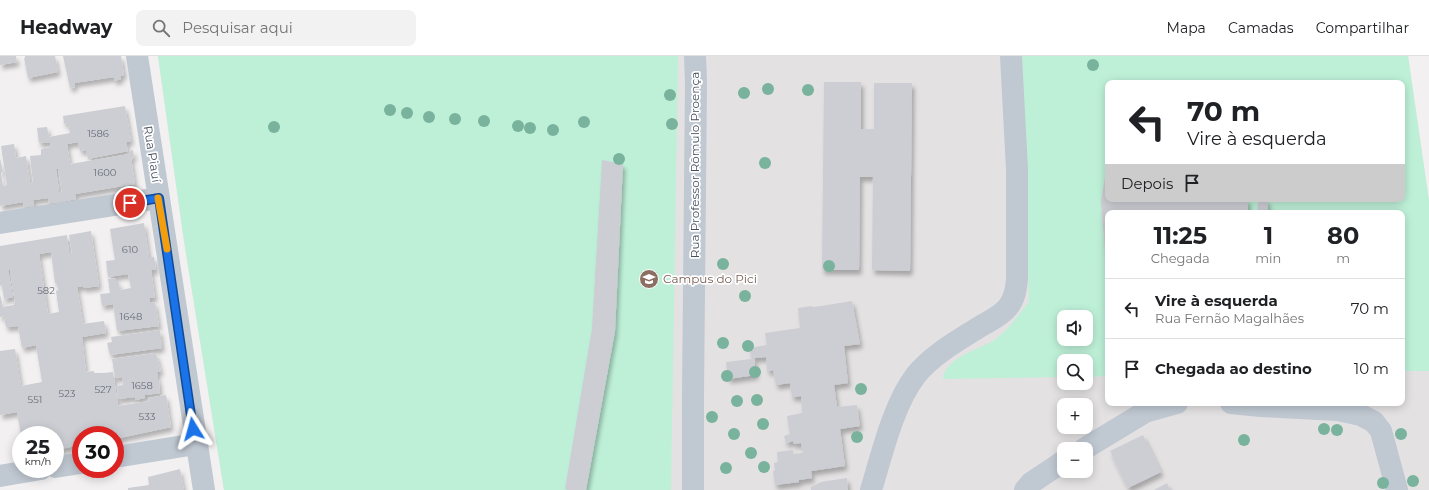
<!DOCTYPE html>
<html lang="pt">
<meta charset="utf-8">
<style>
:root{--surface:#fff;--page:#f2f2f2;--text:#202124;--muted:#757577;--line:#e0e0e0}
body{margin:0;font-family:Montserrat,sans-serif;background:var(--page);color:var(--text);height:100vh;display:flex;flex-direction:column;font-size:15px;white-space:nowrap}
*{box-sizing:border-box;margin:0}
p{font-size:13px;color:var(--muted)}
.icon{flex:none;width:22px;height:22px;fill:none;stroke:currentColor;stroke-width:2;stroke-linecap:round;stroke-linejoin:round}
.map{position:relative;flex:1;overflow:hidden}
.drawer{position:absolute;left:1105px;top:154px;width:300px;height:196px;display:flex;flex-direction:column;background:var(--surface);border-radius:8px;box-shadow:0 2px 10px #0003}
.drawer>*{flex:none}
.hud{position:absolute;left:1105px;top:24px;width:300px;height:122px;border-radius:8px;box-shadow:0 2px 10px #0003;background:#fff;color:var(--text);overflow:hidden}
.controls{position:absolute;left:1057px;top:254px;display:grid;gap:8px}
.controls a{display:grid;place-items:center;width:36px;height:36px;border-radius:8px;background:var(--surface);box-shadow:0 2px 10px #0003;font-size:20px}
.speed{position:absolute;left:12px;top:370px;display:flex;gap:8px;font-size:20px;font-weight:700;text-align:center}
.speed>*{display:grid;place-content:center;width:52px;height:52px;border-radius:50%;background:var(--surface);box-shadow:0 2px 10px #0003;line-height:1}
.speed small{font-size:10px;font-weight:400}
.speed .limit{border:6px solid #d22;background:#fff;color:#111}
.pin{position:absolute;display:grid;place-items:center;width:34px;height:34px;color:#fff;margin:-17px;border:2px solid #fff;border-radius:50%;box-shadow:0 1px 4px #0007}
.me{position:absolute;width:44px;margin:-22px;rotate:352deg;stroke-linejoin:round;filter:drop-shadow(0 0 3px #0008)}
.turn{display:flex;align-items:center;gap:14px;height:84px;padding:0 16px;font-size:18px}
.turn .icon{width:52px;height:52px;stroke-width:2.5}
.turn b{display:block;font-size:28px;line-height:34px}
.then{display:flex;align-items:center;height:38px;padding:0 16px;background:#0003;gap:8px;font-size:15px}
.eta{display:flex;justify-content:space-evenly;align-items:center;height:68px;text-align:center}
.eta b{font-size:24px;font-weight:700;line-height:28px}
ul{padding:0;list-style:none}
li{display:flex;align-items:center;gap:12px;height:60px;padding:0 16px;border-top:1px solid var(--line)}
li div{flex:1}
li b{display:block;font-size:15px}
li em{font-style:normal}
header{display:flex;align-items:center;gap:24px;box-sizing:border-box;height:56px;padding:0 20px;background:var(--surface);border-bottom:1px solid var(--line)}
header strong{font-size:19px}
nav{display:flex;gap:22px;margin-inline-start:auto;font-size:14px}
.search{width:280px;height:36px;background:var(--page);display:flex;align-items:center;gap:10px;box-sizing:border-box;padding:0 14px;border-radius:8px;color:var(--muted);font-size:15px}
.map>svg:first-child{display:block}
</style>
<header>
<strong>Headway</strong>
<div class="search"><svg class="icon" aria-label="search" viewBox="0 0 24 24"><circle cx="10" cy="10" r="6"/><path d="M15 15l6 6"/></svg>Pesquisar aqui</div>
<nav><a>Mapa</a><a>Camadas</a><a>Compartilhar</a></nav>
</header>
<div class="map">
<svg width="1429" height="434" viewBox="0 0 1429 434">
<defs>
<filter id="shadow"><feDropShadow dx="2.5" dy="4.5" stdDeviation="2" flood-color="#0004"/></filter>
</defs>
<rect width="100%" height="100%" fill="#f2f0f0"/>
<path fill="#e3e1e2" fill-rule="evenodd" d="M 158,0 L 1408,0 L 1429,145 L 1429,434 L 224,434 L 184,185 ZM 1108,27 L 1402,27 L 1402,143 L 1108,143 ZM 1108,157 L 1402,157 L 1402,347 L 1108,347 ZM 1064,261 L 1086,261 L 1086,283 L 1064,283 ZM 1064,305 L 1086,305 L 1086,327 L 1064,327 ZM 1064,349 L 1086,349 L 1086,371 L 1064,371 ZM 1064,393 L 1086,393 L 1086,415 L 1064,415 Z"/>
<path fill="#bef0d8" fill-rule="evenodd" d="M 158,0 L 678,0 L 671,434 L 224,434 L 184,185 Z
M 1022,0 L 1408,0 L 1429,145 L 1429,315 L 1402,315 L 1402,157 L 1248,157 L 1248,143 L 1402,143 L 1402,27 L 1108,27 L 1108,107 L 1101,145 L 1102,162 L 1108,224 L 1108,320 L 1086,321 L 1086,305 L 1064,305 L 1064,321 L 943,323 C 946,301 976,295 993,285 C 1007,276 1018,259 1029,246 ZM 1064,261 L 1086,261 L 1086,283 L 1064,283 Z"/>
<path fill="#ccced4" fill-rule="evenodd" filter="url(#shadow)" d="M 0,0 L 16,0 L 17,6 L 0,9 Z
M 25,0 L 55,0 L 58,16 L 28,22 L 24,2 L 25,2 Z
M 63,0 L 121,0 L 124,19 L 120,20 L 121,23 L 114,25 L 114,21 L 74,27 L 75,31 L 70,32 Z
M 824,26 L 861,26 L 861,73 L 874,73 L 874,27 L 912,27 L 910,215 L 872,214 L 873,121 L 860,121 L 859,214 L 822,214 Z
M 125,50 L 131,85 L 126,86 L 128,95 L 88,103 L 86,94 L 80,95 L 78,86 L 67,88 L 70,108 L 130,98 L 130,95 L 133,94 L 134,101 L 131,102 L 135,128 L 75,138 L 76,143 L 61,146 L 49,147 L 48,142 L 33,144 L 34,150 L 24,151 L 23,146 L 0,150 L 0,102 L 3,116 L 1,117 L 3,130 L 7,129 L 1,90 L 14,88 L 16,102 L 26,100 L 30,126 L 33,126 L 30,100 L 41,99 L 41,93 L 51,91 L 50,86 L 39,87 L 37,72 L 47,71 L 49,81 L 70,77 L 68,67 L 64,68 L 63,60 ZM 56,113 L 58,113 L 62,136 L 59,136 Z
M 602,104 L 623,108 L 615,275 L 586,434 L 570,434 L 565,433 L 592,272 Z
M 1107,110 L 1108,143 L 1248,143 L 1248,157 L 1108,157 L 1108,219 L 1107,219 L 1101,145 Z
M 1261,143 L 1266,143 L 1268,145 L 1268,157 L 1257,157 L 1258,147 Z
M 144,167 L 149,201 L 154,201 L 156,214 L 151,214 L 155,242 L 150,242 L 150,247 L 155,246 L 159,270 L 117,275 L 113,248 L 102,250 L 100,238 L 110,237 L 108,223 L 116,222 L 116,227 L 119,227 L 120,234 L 131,232 L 128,218 L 108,221 L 106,205 L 115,204 L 110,173 Z
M 91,175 L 99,230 L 84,232 L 83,230 L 77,231 L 83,268 L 104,265 L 106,277 L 82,281 L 86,316 L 94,315 L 94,317 L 103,317 L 113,316 L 118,350 L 149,345 L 148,342 L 166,339 L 171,371 L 115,383 L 115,379 L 110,379 L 110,375 L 93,376 L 93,379 L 81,379 L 81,389 L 55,394 L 55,379 L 21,379 L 17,356 L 0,359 L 0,295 L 15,293 L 21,330 L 42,326 L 36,289 L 22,292 L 18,270 L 6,271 L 4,260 L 0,261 L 0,238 L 3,251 L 14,249 L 14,247 L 15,247 L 10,214 L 8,214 L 13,241 L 4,243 L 2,229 L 0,230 L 0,190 L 67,179 L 69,198 L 72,197 L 69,179 ZM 51,196 L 55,227 L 57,227 L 58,234 L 56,235 L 59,256 L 48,258 L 39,198 Z
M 852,245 L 860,288 L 844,290 L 848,327 L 834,329 L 837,351 L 857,349 L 860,370 L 840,373 L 845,410 L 811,415 L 812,422 L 799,424 L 799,426 L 775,429 L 773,415 L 775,415 L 774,407 L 778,406 L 777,396 L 793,394 L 793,398 L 803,397 L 801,387 L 794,388 L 793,385 L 786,387 L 784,380 L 790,378 L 787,360 L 802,357 L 801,340 L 792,341 L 790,327 L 776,329 L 773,314 L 767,315 L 766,301 L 754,302 L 756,319 L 728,323 L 726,306 L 752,303 L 749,292 L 767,289 L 765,277 L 800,272 L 798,252 L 812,250 L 813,251 L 821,250 Z
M 160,274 L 162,292 L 110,299 L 107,287 L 112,286 L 111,281 Z
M 156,297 L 161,315 L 157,316 L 158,324 L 159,324 L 160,337 L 145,339 L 145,342 L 135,344 L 135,341 L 118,343 L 117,330 L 123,329 L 122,321 L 115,322 L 112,303 Z
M 1143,379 L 1161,416 L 1128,432 L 1110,395 Z
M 180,413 L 184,434 L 128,434 L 128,432 L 149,429 L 148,421 Z
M 847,422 L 848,434 L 811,434 L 811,431 L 821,426 Z
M 1167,427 L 1170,434 L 1154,434 Z"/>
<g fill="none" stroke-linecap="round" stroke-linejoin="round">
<path stroke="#c0c8d2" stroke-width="22" d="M 137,0 L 204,434
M 0,167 L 159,142
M 1231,347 L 1261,350 L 1338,354 L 1361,359 L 1374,366 L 1381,375 L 1397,434
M 1084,393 L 1145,356 L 1177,347
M 115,401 L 196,388
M 55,411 L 81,407
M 0,420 L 41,413
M 693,434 L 693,339 L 696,26 L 695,0
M 871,434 C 882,398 893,349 916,319 C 933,298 959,284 981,270 C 991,264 1001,260 1008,251 C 1015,242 1016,233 1017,223 L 1017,113 L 1011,0
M 1025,434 L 1031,427 L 1064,405"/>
</g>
<g fill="#79b39e">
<circle cx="1093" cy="9" r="6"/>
<circle cx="768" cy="33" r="6"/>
<circle cx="808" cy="34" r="6"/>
<circle cx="744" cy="37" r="6"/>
<circle cx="670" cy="39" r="6"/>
<circle cx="390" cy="54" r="6"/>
<circle cx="407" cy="57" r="6"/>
<circle cx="429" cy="61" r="6"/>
<circle cx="455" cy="63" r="6"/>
<circle cx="484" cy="65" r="6"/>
<circle cx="584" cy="66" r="6"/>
<circle cx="672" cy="68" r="6"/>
<circle cx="518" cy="70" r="6"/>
<circle cx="274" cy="71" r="6"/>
<circle cx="530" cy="72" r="6"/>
<circle cx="553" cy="74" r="6"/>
<circle cx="619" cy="103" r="6"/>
<circle cx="765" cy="107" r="6"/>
<circle cx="723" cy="208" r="6"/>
<circle cx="829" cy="210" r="6"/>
<circle cx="745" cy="240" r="6"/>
<circle cx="723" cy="287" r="6"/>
<circle cx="748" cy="290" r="6"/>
<circle cx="755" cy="316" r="6"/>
<circle cx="727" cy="320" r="6"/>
<circle cx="861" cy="333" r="6"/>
<circle cx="757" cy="344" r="6"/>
<circle cx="737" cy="345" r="6"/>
<circle cx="712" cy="361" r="6"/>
<circle cx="763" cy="368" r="6"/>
<circle cx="1324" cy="373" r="6"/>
<circle cx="1337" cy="374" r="6"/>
<circle cx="734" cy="378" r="6"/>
<circle cx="1401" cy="378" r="6"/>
<circle cx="857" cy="381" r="6"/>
<circle cx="1244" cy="384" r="6"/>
<circle cx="751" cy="397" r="6"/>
<circle cx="764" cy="411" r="6"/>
<circle cx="726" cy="412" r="6"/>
<circle cx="1413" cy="425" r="6"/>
<circle cx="1383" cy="427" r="6"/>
</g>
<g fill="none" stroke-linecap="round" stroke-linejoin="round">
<defs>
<path id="route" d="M 130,147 L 159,142 L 193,373"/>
</defs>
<use href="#route" stroke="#114b97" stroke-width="10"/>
<use href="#route" stroke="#1a73e8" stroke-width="7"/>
<path stroke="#f59e0b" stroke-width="7" d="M 158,142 L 167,193"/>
</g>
<defs>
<symbol id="university-disc" viewBox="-11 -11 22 22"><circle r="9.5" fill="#8d6e63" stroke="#fff"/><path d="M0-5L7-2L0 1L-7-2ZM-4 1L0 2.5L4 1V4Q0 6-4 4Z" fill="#fff"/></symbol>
</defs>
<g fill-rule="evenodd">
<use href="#university-disc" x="638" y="212" width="22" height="22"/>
</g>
<g text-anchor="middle" stroke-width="3.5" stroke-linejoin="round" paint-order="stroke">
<g font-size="10" fill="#68707c">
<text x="98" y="81">1586</text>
<text x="105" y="120">1600</text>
<text x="130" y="197">610</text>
<text x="46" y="238">582</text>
<text x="131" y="264">1648</text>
<text x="142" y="333">1658</text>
<text x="103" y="337">527</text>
<text x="67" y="341">523</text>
<text x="35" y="347">551</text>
<text x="147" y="364">533</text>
</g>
<g font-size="12" fill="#47505e" stroke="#fff">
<text transform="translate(152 98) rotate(81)" y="4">Rua Piauí</text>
<text transform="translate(695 109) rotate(-90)" y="4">Rua Professor Rômulo Proença</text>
</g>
<g font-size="12" fill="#785e54" stroke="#fff" text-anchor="start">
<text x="663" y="227">Campus do Pici</text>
</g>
</g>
</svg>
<div class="controls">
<a><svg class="icon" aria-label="sound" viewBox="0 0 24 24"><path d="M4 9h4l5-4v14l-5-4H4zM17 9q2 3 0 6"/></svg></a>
<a><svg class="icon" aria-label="search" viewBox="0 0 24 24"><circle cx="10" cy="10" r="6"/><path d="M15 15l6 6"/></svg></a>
<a>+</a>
<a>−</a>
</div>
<div class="speed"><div>25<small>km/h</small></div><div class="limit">30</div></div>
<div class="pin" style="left:130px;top:147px;background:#d93025"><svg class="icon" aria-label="arrive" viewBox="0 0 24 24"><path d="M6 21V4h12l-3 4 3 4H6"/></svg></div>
<svg class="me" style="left:193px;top:373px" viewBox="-20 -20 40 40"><path d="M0-17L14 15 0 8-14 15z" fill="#1a73e8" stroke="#fff" stroke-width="4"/></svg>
<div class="hud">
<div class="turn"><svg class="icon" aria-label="left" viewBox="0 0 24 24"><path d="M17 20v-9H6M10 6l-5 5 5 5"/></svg><div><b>70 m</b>Vire à esquerda</div></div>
<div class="then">Depois<svg class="icon" aria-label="arrive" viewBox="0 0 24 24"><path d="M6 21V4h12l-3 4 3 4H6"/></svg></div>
</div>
<section class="drawer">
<div class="eta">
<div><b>11:25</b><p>Chegada</p></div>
<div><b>1</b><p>min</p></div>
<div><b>80</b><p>m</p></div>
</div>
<ul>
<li><svg class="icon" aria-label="left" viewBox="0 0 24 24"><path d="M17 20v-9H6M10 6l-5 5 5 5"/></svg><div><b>Vire à esquerda</b><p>Rua Fernão Magalhães</p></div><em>70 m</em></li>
<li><svg class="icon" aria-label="arrive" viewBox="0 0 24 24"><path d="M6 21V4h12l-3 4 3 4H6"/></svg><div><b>Chegada ao destino</b></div><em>10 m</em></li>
</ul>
</section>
</div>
